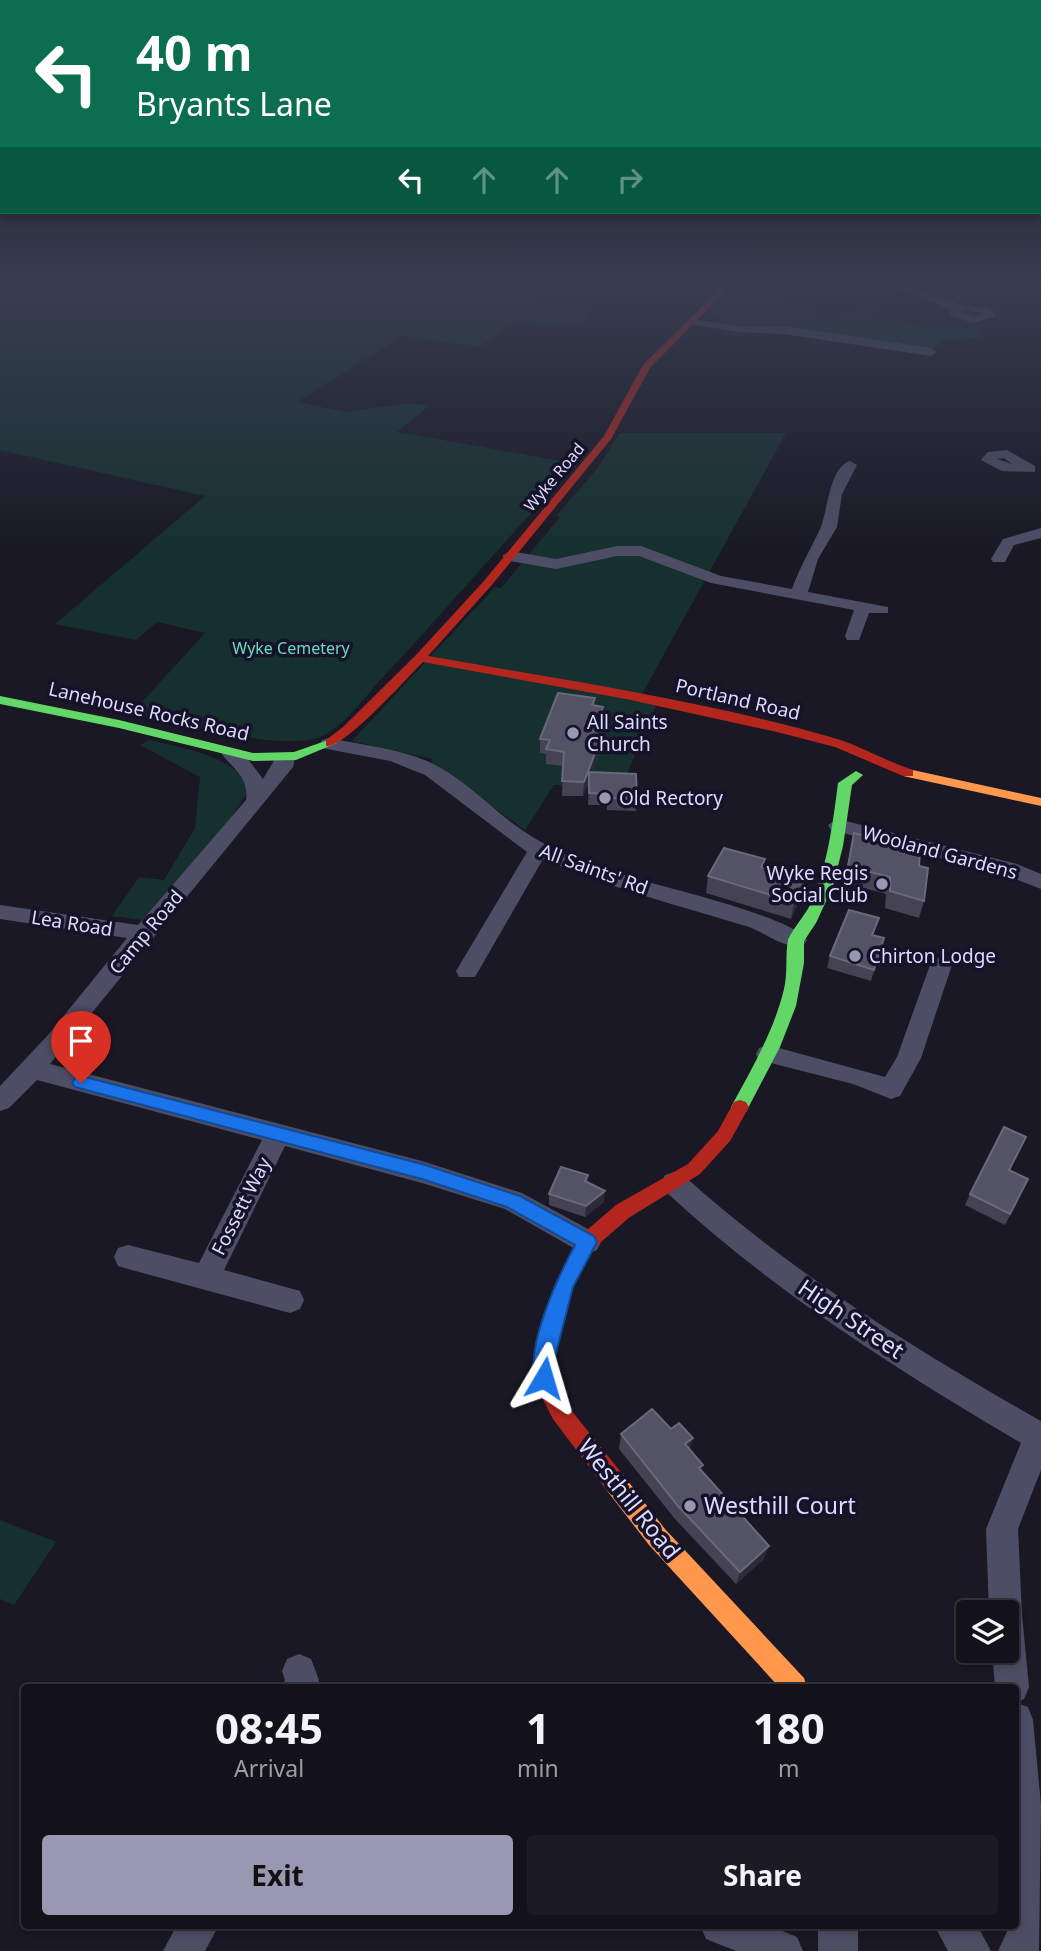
<!DOCTYPE html>
<style>
:root{--surface:#13121b;--page:#1c1b24;--text:#f1f3f6;--muted:#9d9ea3;--line:#32323a;--accent:#9997b2}
body{margin:0;font-family:"Noto Sans",sans-serif;background:var(--page);color:var(--text);height:100vh;display:flex;flex-direction:column;font-size:26px;white-space:nowrap}
*{box-sizing:border-box;margin:0}
p{font-size:23px;color:var(--muted)}
.icon{flex:none;width:38px;height:38px;fill:none;stroke:currentColor;stroke-width:2;stroke-linecap:round;stroke-linejoin:round}
.map{position:relative;flex:1;overflow:hidden}
.side{position:absolute;left:21px;top:1684px;width:998px;height:245px;display:flex;flex-direction:column;background:var(--surface);border-radius:7px;box-shadow:0 4px 10px #0003,0 0 0 2px var(--line)}
.side>*{flex:none}
.guide{position:absolute;left:0px;top:0px;width:1041px;height:214px;box-shadow:0 4px 10px #0003,0 0 0 2px var(--line);background:#0b6e4f;color:#fff;overflow:hidden}
.fabs{position:absolute;left:956px;top:1600px;display:grid;gap:14px}
.fabs a{display:grid;place-items:center;width:63px;height:63px;border-radius:7px;background:var(--surface);box-shadow:0 4px 10px #0003,0 0 0 2px var(--line);font-size:35px}
.pin{position:absolute;display:grid;place-items:center;width:60px;height:60px;color:#fff;margin:-72px -30px;border-radius:50% 50% 50% 0;rotate:-45deg;box-shadow:0 0 7px #0007}
.pin .icon{rotate:45deg}
.me{position:absolute;width:77px;margin:-38px;rotate:7deg;stroke-linejoin:round;filter:drop-shadow(0 0 5px #0008)}
.turn{display:flex;align-items:center;gap:24px;height:147px;padding:0 21px;font-size:32px}
.turn .icon{width:91px;height:91px;stroke-width:2.5}
.turn b{display:block;font-size:49px;line-height:60px}
.lanes{display:flex;align-items:center;height:66px;padding:0 21px;background:#0003;justify-content:center;gap:35px;direction:ltr}
.lanes .off{opacity:.35}
.eta{display:flex;justify-content:space-evenly;align-items:center;height:119px;text-align:center}
.eta b{font-size:42px;font-weight:700;line-height:49px}
.primary-button{display:flex;gap:14px;margin-top:auto;padding:14px 21px}
.primary-button a{flex:1;height:80px;border-radius:7px;background:var(--accent);color:#111;font-size:28px;font-weight:700;line-height:80px;text-align:center}
.primary-button a+a{background:var(--page);color:var(--text)}
.map>svg:first-child{display:block}
</style>
<div class="map">
<svg width="1041" height="1951" viewBox="0 0 1041 1951">
<rect width="100%" height="100%" fill="#191824"/>
<path fill="#16302f" d="M 0,281 L 489,281 L 490,290 L 538,296 L 530,304 L 588,310 L 584,327 L 512,322 L 480,347 L 402,336 L 297,402 L 346,412 L 410,403 L 429,406 L 397,432 L 578,464 C 510,533 448,609 381,679 C 364,698 344,727 320,737 C 282,752 175,722 132,713 L 205,633 L 157,622 L 136,640 L 55,624 L 205,496 L 0,450 Z
M 737,287 L 749,294 L 768,291 L 789,303 L 812,307 L 806,313 L 831,318 L 839,312 C 852,314 862,309 875,311 L 877,317 C 911,325 941,329 976,327 L 986,337 L 940,341 L 944,347 L 916,349 C 874,344 735,336 709,311 Z
M 620,433 L 786,433 L 641,696 L 656,706 L 622,785 L 554,785 L 525,830 L 431,763 L 433,759 L 352,741 L 495,587 L 501,588 L 560,517 L 556,516 L 596,470 Z
M 149,740 C 180,748 239,755 248,791 L 231,818 L 142,920 L 112,916 L 139,877 L 164,880 L 195,828 L 200,777 L 140,745 Z
M 0,1520 L 56,1542 L 14,1605 L 0,1599 Z"/>
<g fill="none" stroke-linecap="round" stroke-linejoin="round">
<path fill="#4d4e65" fill-rule="evenodd" d="M 848,281 L 898,281 L 961,305 L 989,308 L 996,316 L 973,323 L 951,316 L 950,309 L 884,282 L 853,284 ZM 968,310 L 981,313 L 983,314 L 974,316 L 961,312 Z
M 692,319 L 739,326 L 784,326 L 931,348 L 937,352 L 931,356 L 784,334 L 739,332 L 688,324 L 688,320 Z
M 1007,450 L 1035,466 L 1035,472 L 1002,471 L 981,460 L 988,452 ZM 1004,458 L 1012,464 L 997,459 Z
M 850,461 L 857,465 L 842,494 L 837,527 L 818,559 L 808,592 L 888,607 L 888,613 L 869,613 L 859,640 L 847,640 L 845,636 L 854,610 L 711,583 L 639,556 L 617,556 L 556,569 L 510,561 L 502,556 L 510,551 L 556,559 L 617,546 L 641,546 L 721,576 L 792,589 C 800,567 810,550 820,529 C 828,512 829,467 850,461 Z
M 1041,528 L 1041,538 L 1014,545 L 1005,562 L 993,562 L 991,559 L 1003,539 Z
M 329,738 C 362,745 396,748 427,761 C 463,777 490,808 522,830 C 555,853 595,866 634,878 C 666,888 793,917 807,940 L 804,945 C 786,951 766,933 749,927 C 680,906 610,888 543,859 L 475,977 L 459,977 L 456,971 L 527,852 L 425,775 L 390,761 L 322,748 L 320,744 L 322,740 Z
M 230,747 L 248,759 L 263,779 L 278,754 L 292,754 L 295,758 L 293,767 L 50,1064 L 422,1161 L 522,1193 L 597,1234 L 601,1242 L 597,1250 L 587,1254 L 577,1250 L 505,1209 L 422,1183 L 285,1146 L 224,1270 L 300,1291 L 304,1300 L 300,1309 L 290,1313 L 128,1269 L 118,1266 L 114,1257 L 118,1248 L 128,1245 L 199,1263 L 262,1140 L 37,1080 L 9,1108 L 0,1111 L 0,1086 L 48,1035 L 127,938 L 0,919 L 0,905 L 138,925 L 246,800 C 249,777 233,769 221,753 Z
M 838,819 L 1017,864 L 1041,874 L 1041,889 L 1003,874 L 831,830 L 828,825 Z
M 941,957 L 949,959 L 952,965 L 921,1058 L 900,1096 L 891,1099 L 853,1084 L 759,1060 L 756,1054 L 759,1048 L 768,1045 L 885,1077 L 897,1057 L 930,965 L 933,959 Z
M 674,1172 L 683,1175 C 792,1273 914,1349 1041,1421 L 1041,1470 L 1018,1529 L 1022,1615 L 1029,1687 L 1024,1699 L 1016,1703 L 1028,1707 L 1033,1720 L 1041,1805 L 1039,1951 L 998,1951 L 1010,1925 L 1015,1925 L 1015,1687 L 995,1687 L 992,1650 L 1006,1650 L 1006,1612 L 989,1612 L 986,1529 L 1021,1443 C 894,1368 773,1291 665,1191 L 661,1183 L 665,1175 Z
M 299,1654 L 311,1659 L 319,1680 L 317,1687 L 282,1687 L 285,1680 L 282,1671 L 287,1659 Z
M 177,1925 L 219,1925 L 205,1951 L 163,1951 Z
M 700,1925 L 768,1925 L 797,1937 L 803,1951 L 736,1951 L 706,1939 Z
M 818,1925 L 858,1925 L 858,1951 L 818,1951 Z
M 934,1925 L 977,1925 L 991,1951 L 948,1951 Z"/>
<path fill="#63d668" fill-rule="evenodd" d="M 0,696 L 119,720 L 253,753 L 294,752 L 331,739 L 337,743 L 296,760 L 253,761 L 119,728 L 0,704 Z
M 856,771 L 863,775 L 852,785 L 843,846 L 833,886 L 816,923 L 804,941 L 804,963 L 796,1006 L 780,1047 L 746,1112 L 740,1114 L 734,1112 L 731,1107 C 752,1068 774,1031 784,989 C 788,973 785,955 788,940 C 791,931 808,912 813,899 C 828,862 833,822 838,783 Z"/>
<path fill="#ff974d" fill-rule="evenodd" d="M 908,769 L 1041,798 L 1041,806 L 903,776 L 903,770 Z
M 616,1473 L 624,1476 L 665,1529 L 804,1678 L 807,1687 L 779,1687 L 649,1545 L 608,1492 L 605,1484 L 608,1476 Z"/>
<path fill="#b3261e" fill-rule="evenodd" d="M 728,281 L 736,281 L 650,368 L 611,439 L 491,586 L 428,656 C 564,680 702,700 834,738 C 861,746 886,761 913,770 L 913,776 L 903,776 L 835,747 L 777,732 L 626,699 L 423,662 C 407,678 344,749 326,746 L 326,740 L 343,727 L 416,655 L 483,582 L 604,436 L 643,365 Z
M 740,1100 L 746,1102 L 749,1107 L 730,1141 L 700,1174 L 630,1217 L 594,1248 L 573,1287 L 553,1365 L 557,1386 L 567,1405 L 624,1476 L 627,1484 L 624,1492 L 616,1495 L 608,1492 L 553,1419 L 537,1388 L 533,1365 L 554,1286 L 580,1236 L 616,1205 L 688,1164 L 718,1131 L 734,1102 Z"/>
</g>
<path fill="#444253" d="M 595,698 L 594,706 L 603,707 L 602,721 L 598,731 L 603,732 L 602,747 L 592,772 L 637,799 L 636,811 L 607,810 L 607,805 L 588,805 L 589,781 L 583,796 L 562,796 L 563,766 L 546,764 L 546,754 L 540,753 L 540,739 Z
M 854,833 L 919,866 L 924,901 L 919,918 L 885,908 L 886,894 L 844,883 Z
M 765,859 L 763,868 L 800,898 L 791,919 L 706,893 L 708,876 Z
M 875,930 L 873,935 L 884,938 L 871,981 L 827,968 L 830,956 Z
M 1010,1171 L 1028,1179 L 1005,1225 L 965,1205 L 970,1194 Z
M 588,1175 L 587,1182 L 604,1202 L 585,1217 L 549,1205 L 549,1194 Z
M 671,1429 L 690,1449 L 702,1471 L 764,1559 L 736,1584 L 675,1519 L 619,1449 L 621,1434 Z"/>
<path fill="#2c2a38" d="M 603,707 L 602,721 L 593,745 L 594,731 Z
M 603,732 L 602,747 L 583,796 L 584,782 Z
M 804,881 L 800,898 L 791,919 L 794,902 Z
M 605,1191 L 604,1202 L 585,1217 L 586,1206 Z
M 693,1438 L 689,1453 L 685,1444 Z
M 769,1546 L 764,1559 L 736,1584 L 740,1572 Z"/>
<path fill="#545265" stroke="#6a687d" stroke-width="2" d="M 558,693 L 595,698 L 592,705 L 603,707 L 594,731 L 603,732 L 584,782 L 562,781 L 564,752 L 546,749 L 550,740 L 540,739 Z
M 589,772 L 636,774 L 637,799 L 608,798 L 608,794 L 589,793 Z
M 854,833 L 920,851 L 919,866 L 928,868 L 924,901 L 890,891 L 890,877 L 848,866 Z
M 724,848 L 765,859 L 761,867 L 804,881 L 794,902 L 708,876 Z
M 849,910 L 879,918 L 872,935 L 884,938 L 874,970 L 830,956 Z
M 1004,1127 L 1026,1137 L 1009,1170 L 1028,1179 L 1010,1214 L 970,1194 Z
M 561,1167 L 588,1175 L 585,1181 L 605,1191 L 586,1206 L 549,1194 Z
M 652,1409 L 671,1429 L 679,1423 L 693,1438 L 685,1444 L 703,1465 L 699,1468 L 769,1546 L 740,1572 L 678,1506 L 621,1434 Z"/>
<linearGradient id="sky" x2="0" y2="1"><stop stop-color="#0e0d14"/><stop offset="0.51" stop-color="#383d50"/><stop offset="1" stop-color="#383d50" stop-opacity="0"/></linearGradient>
<rect width="1041" height="554" fill="url(#sky)"/>
<path fill="#1a73e8" stroke="#114b97" stroke-width="2" d="M 81,1076 L 422,1164 L 520,1196 L 594,1236 L 597,1242 L 573,1287 L 556,1353 L 551,1385 L 544,1388 L 537,1385 C 522,1352 559,1275 575,1245 L 507,1207 L 422,1179 L 75,1087 L 72,1083 L 75,1078 Z"/>
<g fill="#9997b2" stroke="#15122a" stroke-width="2.5">
<circle cx="573" cy="733" r="7"/>
<circle cx="605" cy="798" r="7"/>
<circle cx="882" cy="884" r="7"/>
<circle cx="855" cy="956" r="7"/>
<circle cx="690" cy="1506" r="7"/>
</g>
<g text-anchor="middle" stroke-width="7" stroke-linejoin="round" paint-order="stroke">
<g font-size="16" fill="#dedcfe" stroke="#15122a">
<text transform="translate(554 477) rotate(-50)" y="6">Wyke Road</text>
</g>
<g font-size="16" fill="#69dcb9" stroke="#15122a">
<text x="291" y="654">Wyke Cemetery</text>
</g>
<g font-size="19" fill="#dedcfe" stroke="#15122a">
<text transform="translate(738 699) rotate(13)" y="7">Portland Road</text>
<text transform="translate(149 711) rotate(13)" y="7">Lanehouse Rocks Road</text>
<text transform="translate(940 852) rotate(15)" y="7">Wooland Gardens</text>
<text transform="translate(594 869) rotate(20)" y="7">All Saints' Rd</text>
<text transform="translate(72 923) rotate(9)" y="7">Lea Road</text>
<text transform="translate(146 932) rotate(-50)" y="7">Camp Road</text>
<text transform="translate(241 1206) rotate(-63)" y="7">Fossett Way</text>
</g>
<g font-size="19" fill="#dedcfe" stroke="#15122a" text-anchor="start">
<text x="587" y="729">All Saints<tspan x="587" dy="22">Church</tspan></text>
<text x="619" y="805">Old Rectory</text>
<text x="868" y="880" text-anchor="end">Wyke Regis<tspan x="868" dy="22">Social Club</tspan></text>
<text x="869" y="963">Chirton Lodge</text>
</g>
<g font-size="23" fill="#dedcfe" stroke="#15122a">
<text transform="translate(851 1319) rotate(34)" y="8">High Street</text>
<text transform="translate(629 1499) rotate(51)" y="8">Westhill Road</text>
</g>
<g font-size="23" fill="#dedcfe" stroke="#15122a" text-anchor="start">
<text x="704" y="1514">Westhill Court</text>
</g>
</g>
</svg>
<div class="fabs">
<a><svg class="icon" aria-label="layers" viewBox="0 0 24 24"><path d="M12 4l9 5-9 5-9-5zM3 14l9 5 9-5"/></svg></a>
</div>
<div class="pin" style="left:81px;top:1083px;background:#d93025"><svg class="icon" aria-label="arrive" viewBox="0 0 24 24"><path d="M6 21V4h12l-3 4 3 4H6"/></svg></div>
<svg class="me" style="left:544px;top:1378px" viewBox="-20 -20 40 40"><path d="M0-17L14 15 0 8-14 15z" fill="#1a73e8" stroke="#fff" stroke-width="4"/></svg>
<div class="guide">
<div class="turn"><svg class="icon" aria-label="left" viewBox="0 0 24 24"><path d="M17 20v-9H6M10 6l-5 5 5 5"/></svg><div><b>40 m</b>Bryants Lane</div></div>
<div class="lanes"><svg class="icon" aria-label="left" viewBox="0 0 24 24"><path d="M17 20v-9H6M10 6l-5 5 5 5"/></svg><svg class="icon off" aria-label="ahead" viewBox="0 0 24 24"><path d="M12 20V5M6 11l6-6 6 6"/></svg><svg class="icon off" aria-label="ahead" viewBox="0 0 24 24"><path d="M12 20V5M6 11l6-6 6 6"/></svg><svg class="icon off" aria-label="right" viewBox="0 0 24 24"><path d="M7 20v-9h11M14 6l5 5-5 5"/></svg></div>
</div>
<section class="side">
<div class="eta">
<div><b>08:45</b><p>Arrival</p></div>
<div><b>1</b><p>min</p></div>
<div><b>180</b><p>m</p></div>
</div>
<div class="primary-button"><a>Exit</a><a>Share</a></div>
</section>
</div>
